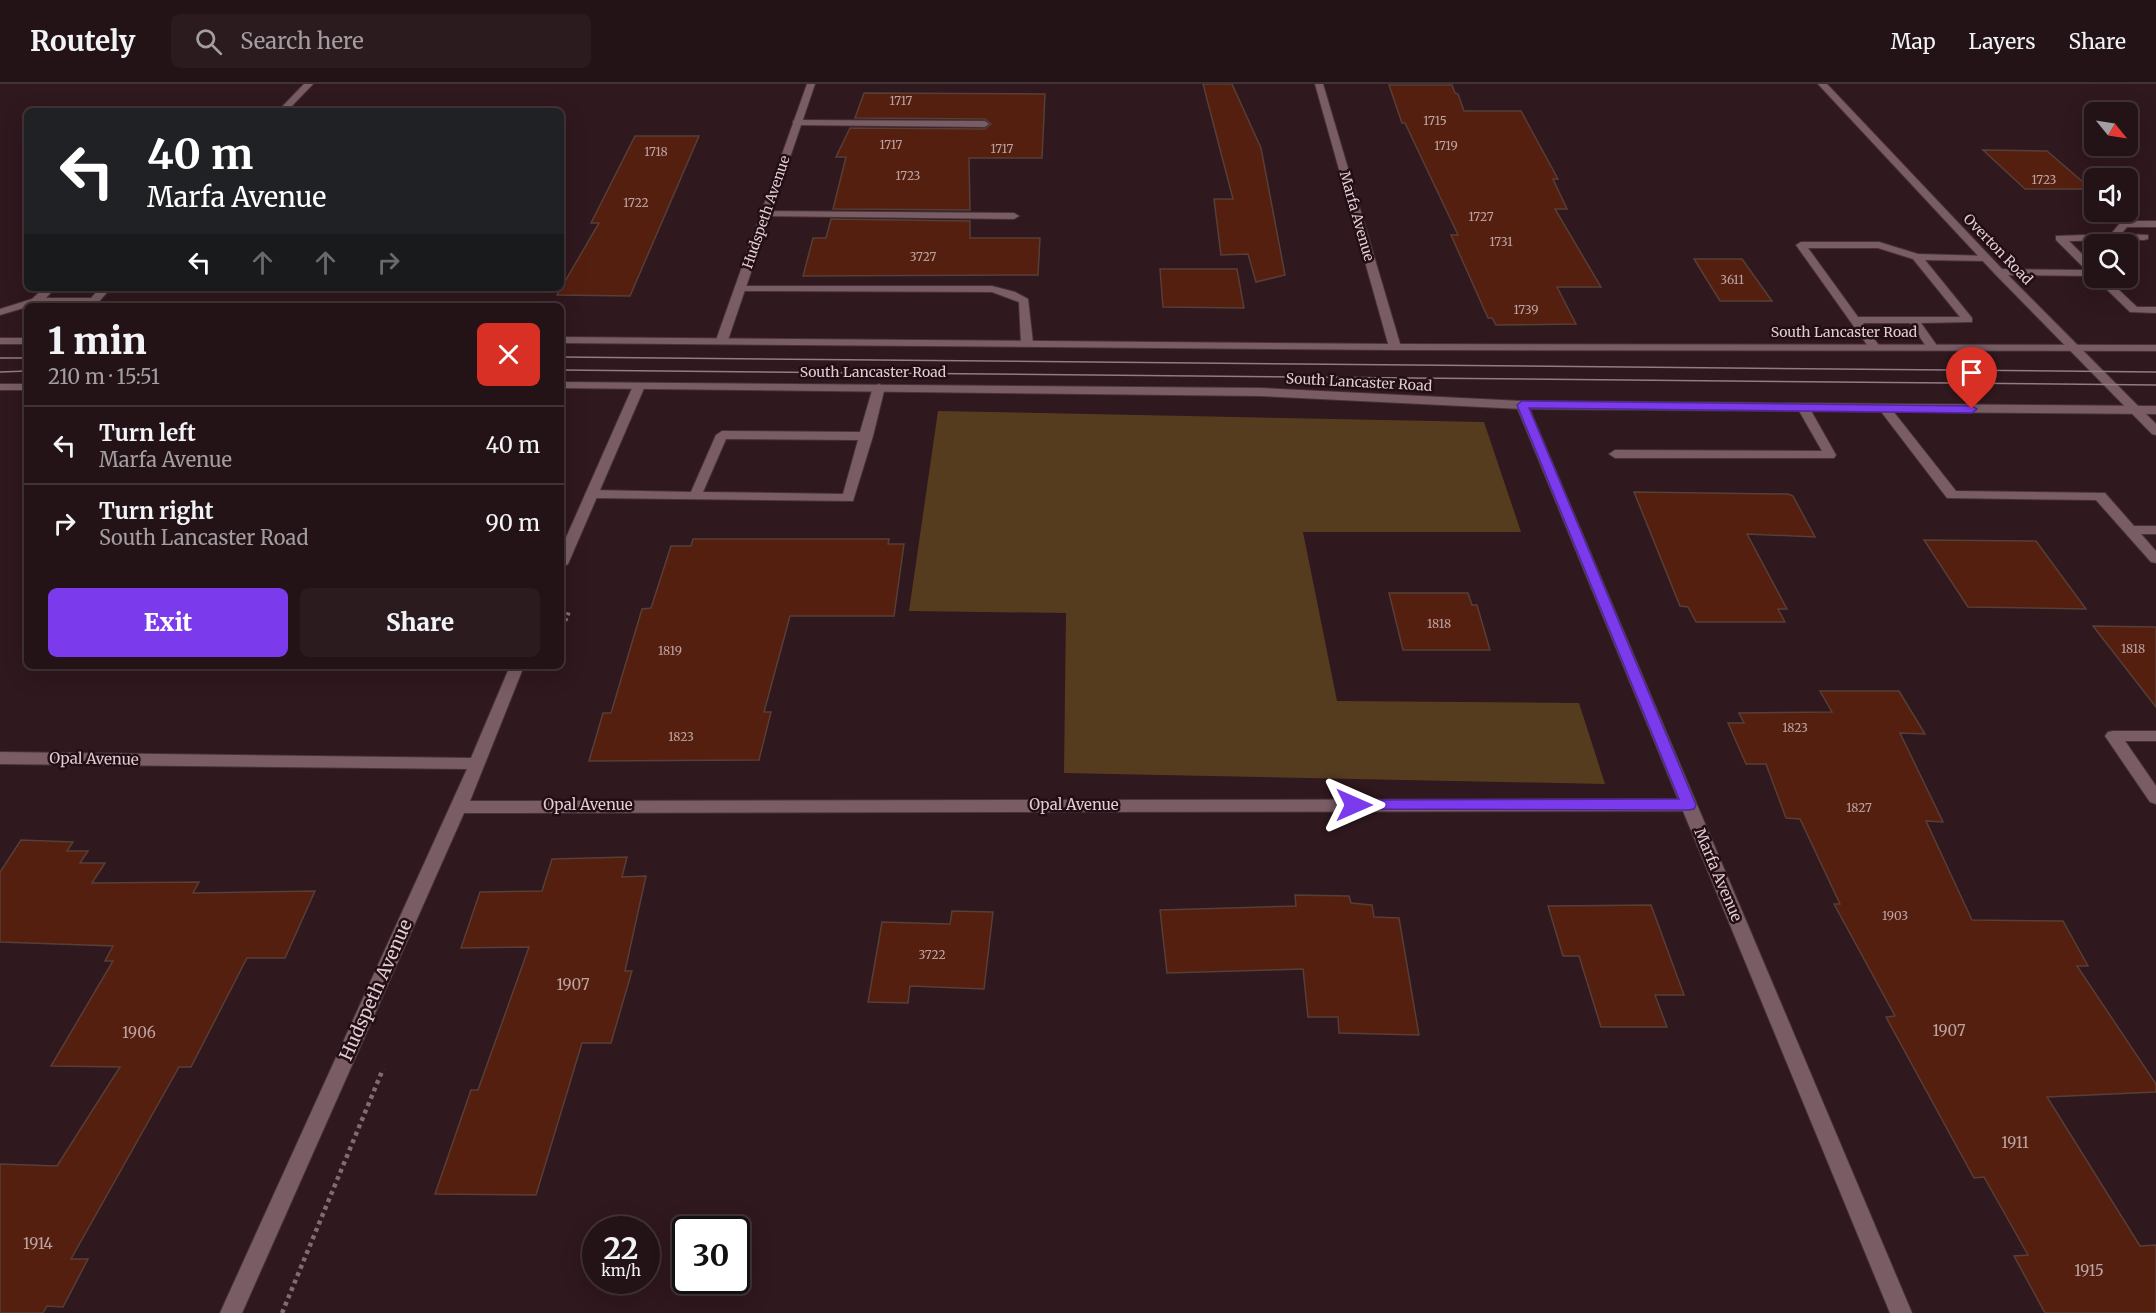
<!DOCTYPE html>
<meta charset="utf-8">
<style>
:root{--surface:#231216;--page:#2b1b1f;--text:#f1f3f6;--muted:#a39ea1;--line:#403235;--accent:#7c3aed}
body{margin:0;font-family:Merriweather,serif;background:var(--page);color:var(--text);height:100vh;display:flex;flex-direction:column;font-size:22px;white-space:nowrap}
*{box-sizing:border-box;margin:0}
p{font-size:20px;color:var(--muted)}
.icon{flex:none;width:33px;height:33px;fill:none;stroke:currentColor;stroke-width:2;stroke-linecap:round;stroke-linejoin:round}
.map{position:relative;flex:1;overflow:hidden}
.details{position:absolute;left:24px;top:219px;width:540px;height:366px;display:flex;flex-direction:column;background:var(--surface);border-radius:9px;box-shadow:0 6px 24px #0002,0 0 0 2px var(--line)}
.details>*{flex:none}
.banner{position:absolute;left:24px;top:24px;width:540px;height:183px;border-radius:9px;box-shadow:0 6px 24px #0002,0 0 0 2px var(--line);background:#202124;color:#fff;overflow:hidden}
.needle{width:39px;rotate:120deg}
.buttons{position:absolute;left:2084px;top:18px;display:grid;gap:12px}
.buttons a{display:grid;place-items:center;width:54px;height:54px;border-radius:9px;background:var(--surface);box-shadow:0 6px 24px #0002,0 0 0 2px var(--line);font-size:30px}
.speed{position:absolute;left:582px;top:1132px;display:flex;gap:12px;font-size:30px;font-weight:700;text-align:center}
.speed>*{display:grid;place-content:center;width:78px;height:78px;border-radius:50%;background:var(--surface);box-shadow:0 6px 24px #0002,0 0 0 2px var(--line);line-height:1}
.speed small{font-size:15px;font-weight:400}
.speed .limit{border:3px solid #111;border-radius:9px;background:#fff;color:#111}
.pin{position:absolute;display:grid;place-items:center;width:51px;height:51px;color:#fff;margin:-62px -26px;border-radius:50% 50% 50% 0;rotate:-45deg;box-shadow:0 0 6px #0007}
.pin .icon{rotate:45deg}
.me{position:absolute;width:66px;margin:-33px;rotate:90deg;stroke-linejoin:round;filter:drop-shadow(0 0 4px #0008)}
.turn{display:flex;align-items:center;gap:21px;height:126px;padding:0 24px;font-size:27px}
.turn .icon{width:78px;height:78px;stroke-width:2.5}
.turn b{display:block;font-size:42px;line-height:51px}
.lanes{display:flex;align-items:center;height:57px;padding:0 24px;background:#0003;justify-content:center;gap:30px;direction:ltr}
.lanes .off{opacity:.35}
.round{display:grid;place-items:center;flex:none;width:63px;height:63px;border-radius:9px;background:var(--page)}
.headline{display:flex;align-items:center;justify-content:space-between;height:102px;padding:0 24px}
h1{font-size:36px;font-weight:800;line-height:45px}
.primary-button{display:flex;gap:12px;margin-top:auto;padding:12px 24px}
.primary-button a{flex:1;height:69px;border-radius:9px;background:var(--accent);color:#fff;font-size:24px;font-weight:800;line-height:69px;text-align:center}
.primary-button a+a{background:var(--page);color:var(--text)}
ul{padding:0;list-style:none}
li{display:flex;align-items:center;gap:18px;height:78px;padding:0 24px;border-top:2px solid var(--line)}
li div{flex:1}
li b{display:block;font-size:22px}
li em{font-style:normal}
header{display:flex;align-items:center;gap:36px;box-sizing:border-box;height:84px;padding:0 30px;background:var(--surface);border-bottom:2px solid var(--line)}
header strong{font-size:28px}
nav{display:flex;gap:33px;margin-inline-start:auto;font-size:21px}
.search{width:420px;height:54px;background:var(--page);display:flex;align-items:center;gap:15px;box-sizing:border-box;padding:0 21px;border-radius:9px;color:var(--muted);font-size:22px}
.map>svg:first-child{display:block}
</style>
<header>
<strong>Routely</strong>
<div class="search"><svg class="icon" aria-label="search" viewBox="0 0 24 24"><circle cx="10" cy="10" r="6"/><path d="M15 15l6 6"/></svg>Search here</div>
<nav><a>Map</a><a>Layers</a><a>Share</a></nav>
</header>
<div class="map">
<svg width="2156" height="1229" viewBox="0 0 2156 1229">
<rect width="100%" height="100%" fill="#2f181e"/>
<path fill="#563c1e" d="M 938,327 L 1484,338 L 1521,448 L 1303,448 L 1337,617 L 1579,619 L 1605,700 L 1064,689 L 1066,529 L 909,527 Z"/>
<path fill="#551f10" stroke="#573e37" stroke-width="1.5" d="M 1203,0 L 1232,0 L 1261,64 L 1285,191 L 1256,198 L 1248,170 L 1221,171 L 1214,115 L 1233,115 Z
M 1389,1 L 1452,1 L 1455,9 L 1458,10 L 1464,27 L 1521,27 L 1558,95 L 1553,95 L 1567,125 L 1555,125 L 1601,203 L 1557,203 L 1576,240 L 1496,241 L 1492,234 L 1488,234 L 1451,151 L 1458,151 L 1405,39 L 1402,39 Z
M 864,9 L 1045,10 L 1042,74 L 969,74 L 970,126 L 833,125 L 846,73 L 836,73 L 850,44 L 985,45 L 991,40 L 985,35 L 855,34 Z
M 635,52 L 699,52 L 630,212 L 557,211 L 599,139 L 591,139 Z
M 1983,66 L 2047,67 L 2091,105 L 2025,105 Z
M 831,135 L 970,137 L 970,154 L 1040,154 L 1038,191 L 803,192 L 813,154 L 826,154 Z
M 1694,175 L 1742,175 L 1772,217 L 1720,217 Z
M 1160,185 L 1237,185 L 1244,224 L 1163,223 Z
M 1634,408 L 1788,410 L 1793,412 L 1815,453 L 1747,450 L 1787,525 L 1778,525 L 1785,538 L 1696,538 L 1688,523 L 1680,522 Z
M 693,455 L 889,455 L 888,460 L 904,460 L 894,532 L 790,532 L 764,628 L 771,628 L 759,676 L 589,677 L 603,629 L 611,629 L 642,525 L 651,524 L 671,462 L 691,462 Z
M 1924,456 L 2036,457 L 2086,525 L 1968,523 Z
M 1389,509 L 1468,509 L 1472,521 L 1477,521 L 1490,566 L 1403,566 Z
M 2093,542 L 2156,543 L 2156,623 Z
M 1820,607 L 1899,607 L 1925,650 L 1900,649 L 1943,738 L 1926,737 L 1972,836 L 2063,837 L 2088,882 L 2077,882 L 2156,1000 L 2156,1008 L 2047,1013 L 2140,1162 L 2156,1161 L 2156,1229 L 2045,1229 L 2014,1172 L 2028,1171 L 1984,1093 L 1974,1094 L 1886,933 L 1895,932 L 1834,820 L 1840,820 L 1800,735 L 1786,734 L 1766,680 L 1746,680 L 1728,639 L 1744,639 L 1739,629 L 1832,628 Z
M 21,756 L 73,758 L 67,767 L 88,767 L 80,779 L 105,779 L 92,799 L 199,798 L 193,809 L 315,807 L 285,874 L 247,874 L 191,983 L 179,983 L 71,1175 L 88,1175 L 63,1223 L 47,1222 L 43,1229 L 0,1229 L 0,1080 L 57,1082 L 120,983 L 51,982 L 113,877 L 105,877 L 113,862 L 0,858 L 0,788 Z
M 627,773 L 622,793 L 646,792 L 625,887 L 632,887 L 611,959 L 582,959 L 536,1111 L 435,1110 L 471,1006 L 478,1006 L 529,863 L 461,864 L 480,808 L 542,807 L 552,775 Z
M 1295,811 L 1349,812 L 1351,819 L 1372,821 L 1374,833 L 1399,834 L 1419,951 L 1339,949 L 1338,933 L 1308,933 L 1303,885 L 1167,889 L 1160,826 L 1296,822 Z
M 1651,821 L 1684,911 L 1655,911 L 1667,943 L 1601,943 L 1579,872 L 1563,872 L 1548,822 Z
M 952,827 L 993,828 L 984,905 L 910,902 L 908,919 L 868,918 L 882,838 L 950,840 Z"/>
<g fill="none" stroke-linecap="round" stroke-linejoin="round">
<defs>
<path id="service" d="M 796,36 L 985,37 L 989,40 L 985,43 L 793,41 L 793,37 Z
M 764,127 L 1014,129 L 1019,132 L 1014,135 L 761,132 L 761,128 Z
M 2124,137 L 2156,137 L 2156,143 L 2127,143 L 2121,150 L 2148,151 L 2148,155 L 2144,156 L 2069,157 L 2094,182 L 2094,192 L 1999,191 L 1994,188 L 1999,185 L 2086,186 L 2056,156 L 2056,152 L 2111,150 L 2121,138 Z
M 1879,158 L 1918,170 L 1989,172 L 1990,174 L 1985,177 L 1925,176 L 1972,234 L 1972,238 L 1921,239 L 1938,263 L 1932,266 L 1928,265 L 1910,239 L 1863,239 L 1880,263 L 1878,265 L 1870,265 L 1796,161 L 1801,158 ZM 1808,164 L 1878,164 L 1913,175 L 1960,233 L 1858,233 Z
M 2095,194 L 2106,194 L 2137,223 L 2156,223 L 2156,229 L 2130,228 Z
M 739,202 L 992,202 L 1015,208 L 1028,215 L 1033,259 L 1027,262 L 1021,259 L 1019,218 L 992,208 L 735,207 L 735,203 Z
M 44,204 L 55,204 L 46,214 L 93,214 L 98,217 L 93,220 L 37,220 L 0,231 L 0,225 L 32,215 Z
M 879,300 L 885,303 L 873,352 L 853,417 L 591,414 L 585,410 L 591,406 L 691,408 L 716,351 L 722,347 L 860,348 L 873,303 ZM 726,355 L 858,356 L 843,410 L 703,408 Z
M 1804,321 L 1810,325 L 1836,371 L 1834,374 L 1615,374 L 1609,370 L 1615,366 L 1822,367 L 1798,325 Z
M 1885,321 L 1889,322 L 1956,407 L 2105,409 L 2134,442 L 2156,442 L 2156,450 L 2141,450 L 2156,467 L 2156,479 L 2151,478 L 2096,416 L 1947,414 L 1879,325 Z
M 2113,647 L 2156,647 L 2156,657 L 2125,657 L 2156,702 L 2156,720 L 2150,718 L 2105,652 L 2108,648 Z"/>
<path id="minor" d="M 304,0 L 313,0 L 287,27 L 278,27 Z
M 807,0 L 815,0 L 728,256 L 726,258 L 718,258 L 716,256 Z
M 1315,0 L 1323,0 L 1401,263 L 1399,265 L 1391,265 L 1389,263 Z
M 100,204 L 111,204 L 95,222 L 84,222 Z
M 639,299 L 645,302 L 568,480 L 561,484 L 561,465 L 633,302 Z
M 1522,317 L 1528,321 L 1912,1229 L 1890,1229 L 1683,727 L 464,729 L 242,1229 L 220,1229 L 467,685 L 0,680 L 0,668 L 471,674 L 510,582 L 524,582 L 470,717 L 1678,715 L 1516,321 Z"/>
<path id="tertiary" d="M 1818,0 L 1827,0 L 2003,186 L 2156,340 L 2156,351 L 2152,350 L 1995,190 Z"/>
<path id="secondary" d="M 561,253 L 1395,260 L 2156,261 L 2156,267 L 1395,266 L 561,259 Z
M 0,254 L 27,254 L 27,260 L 0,260 Z
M 561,298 L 1260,304 L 1522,317 L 2156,322 L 2156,330 L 1522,325 L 1260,312 L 561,304 Z
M 0,300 L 27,300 L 27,306 L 0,306 Z"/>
</defs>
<use href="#service" stroke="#453338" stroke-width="2"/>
<use href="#minor" stroke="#453338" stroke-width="2"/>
<use href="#tertiary" stroke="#453338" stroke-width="2"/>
<use href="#secondary" stroke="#453338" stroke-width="2"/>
<path stroke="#806c71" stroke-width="4" stroke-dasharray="3 3" stroke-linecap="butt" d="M 561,548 L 569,528"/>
<path stroke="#806c71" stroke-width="4.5" stroke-dasharray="4 4" stroke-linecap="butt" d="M 282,1229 L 383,985"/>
<use href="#service" fill="#7a5d64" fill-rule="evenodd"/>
<use href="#minor" fill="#7a5d64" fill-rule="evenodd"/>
<use href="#tertiary" fill="#7a5d64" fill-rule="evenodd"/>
<use href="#secondary" fill="#7a5d64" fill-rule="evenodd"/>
<path stroke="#917d82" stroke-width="1.5" d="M 561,273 L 2156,288
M 0,274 L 27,274
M 561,286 L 2156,301
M 0,288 L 27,287"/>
</g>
<path fill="#7c3aed" stroke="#51269a" stroke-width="1.5" d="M 1522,317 L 1972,322 L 1977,325 L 1972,329 L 1529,324 L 1696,721 L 1694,725 L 1689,726 L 1349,725 L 1346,721 L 1349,717 L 1354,716 L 1679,715 L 1517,321 Z"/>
<g text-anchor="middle" stroke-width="5" stroke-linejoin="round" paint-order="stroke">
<g font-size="12" fill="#bca2a1">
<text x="901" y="21">1717</text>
<text x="1435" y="41">1715</text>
<text x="891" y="65">1717</text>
<text x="1446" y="66">1719</text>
<text x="1002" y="69">1717</text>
<text x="656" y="72">1718</text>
<text x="908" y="96">1723</text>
<text x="2044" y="100">1723</text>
<text x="636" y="123">1722</text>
<text x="1481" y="137">1727</text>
<text x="1501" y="162">1731</text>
<text x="923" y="177">3727</text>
<text x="1732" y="200">3611</text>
<text x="1526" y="230">1739</text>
<text x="1439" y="544">1818</text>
<text x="2133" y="569">1818</text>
<text x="670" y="571">1819</text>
<text x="1795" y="648">1823</text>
<text x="681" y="657">1823</text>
<text x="1859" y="728">1827</text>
<text x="1895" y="836">1903</text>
<text x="932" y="875">3722</text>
</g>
<g font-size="14" fill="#decdd1" stroke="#240e15">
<text transform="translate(766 128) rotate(-71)" y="5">Hudspeth Avenue</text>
<text transform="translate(1357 132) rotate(74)" y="5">Marfa Avenue</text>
<text transform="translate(1998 165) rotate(46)" y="5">Overton Road</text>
<text x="1844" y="253">South Lancaster Road</text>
<text x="873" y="293">South Lancaster Road</text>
<text transform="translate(1359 298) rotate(3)" y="5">South Lancaster Road</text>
</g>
<g font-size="15" fill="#decdd1" stroke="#240e15">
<text transform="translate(94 675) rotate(1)" y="5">Opal Avenue</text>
<text x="588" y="726">Opal Avenue</text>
<text x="1074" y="726">Opal Avenue</text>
<text transform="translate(1718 791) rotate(67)" y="5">Marfa Avenue</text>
</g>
<g font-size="15" fill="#bca2a1">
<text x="573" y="906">1907</text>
<text x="1949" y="952">1907</text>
<text x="139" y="954">1906</text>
<text x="2015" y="1064">1911</text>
<text x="38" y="1165">1914</text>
<text x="2089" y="1192">1915</text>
</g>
<g font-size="18" fill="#decdd1" stroke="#240e15">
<text transform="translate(376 906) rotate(-66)" y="6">Hudspeth Avenue</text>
</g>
</g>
</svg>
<div class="buttons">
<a><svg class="needle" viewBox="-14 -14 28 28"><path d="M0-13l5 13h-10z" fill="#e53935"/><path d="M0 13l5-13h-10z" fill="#a39ea1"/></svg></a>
<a><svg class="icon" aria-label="sound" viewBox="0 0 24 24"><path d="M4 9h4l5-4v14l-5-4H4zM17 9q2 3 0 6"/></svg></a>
<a><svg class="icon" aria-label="search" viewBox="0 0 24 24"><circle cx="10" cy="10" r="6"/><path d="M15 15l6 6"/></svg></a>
</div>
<div class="speed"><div>22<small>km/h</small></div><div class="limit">30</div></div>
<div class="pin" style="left:1972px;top:325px;background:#d93025"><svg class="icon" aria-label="arrive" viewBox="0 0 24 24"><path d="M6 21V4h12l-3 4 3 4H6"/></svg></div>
<svg class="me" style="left:1354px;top:721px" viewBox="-20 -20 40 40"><path d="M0-17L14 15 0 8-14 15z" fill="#7c3aed" stroke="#fff" stroke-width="4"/></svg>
<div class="banner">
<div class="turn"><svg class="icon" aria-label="left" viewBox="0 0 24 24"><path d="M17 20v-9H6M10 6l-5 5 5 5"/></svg><div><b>40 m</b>Marfa Avenue</div></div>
<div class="lanes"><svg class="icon" aria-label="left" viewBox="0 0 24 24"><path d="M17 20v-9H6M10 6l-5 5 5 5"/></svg><svg class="icon off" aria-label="ahead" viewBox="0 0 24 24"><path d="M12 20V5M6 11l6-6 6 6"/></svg><svg class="icon off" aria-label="ahead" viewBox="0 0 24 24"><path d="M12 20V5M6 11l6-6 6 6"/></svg><svg class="icon off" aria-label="right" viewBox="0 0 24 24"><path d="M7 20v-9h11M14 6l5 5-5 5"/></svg></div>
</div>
<section class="details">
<div class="headline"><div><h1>1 min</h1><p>210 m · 15:51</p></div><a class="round" style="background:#d93025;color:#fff"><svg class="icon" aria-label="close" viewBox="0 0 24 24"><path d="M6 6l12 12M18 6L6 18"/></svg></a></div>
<ul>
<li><svg class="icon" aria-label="left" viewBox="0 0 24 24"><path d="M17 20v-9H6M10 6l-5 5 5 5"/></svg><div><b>Turn left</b><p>Marfa Avenue</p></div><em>40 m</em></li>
<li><svg class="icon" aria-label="right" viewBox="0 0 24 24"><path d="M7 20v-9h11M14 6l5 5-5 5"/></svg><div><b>Turn right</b><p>South Lancaster Road</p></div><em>90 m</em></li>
</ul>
<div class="primary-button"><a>Exit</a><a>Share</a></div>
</section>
</div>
